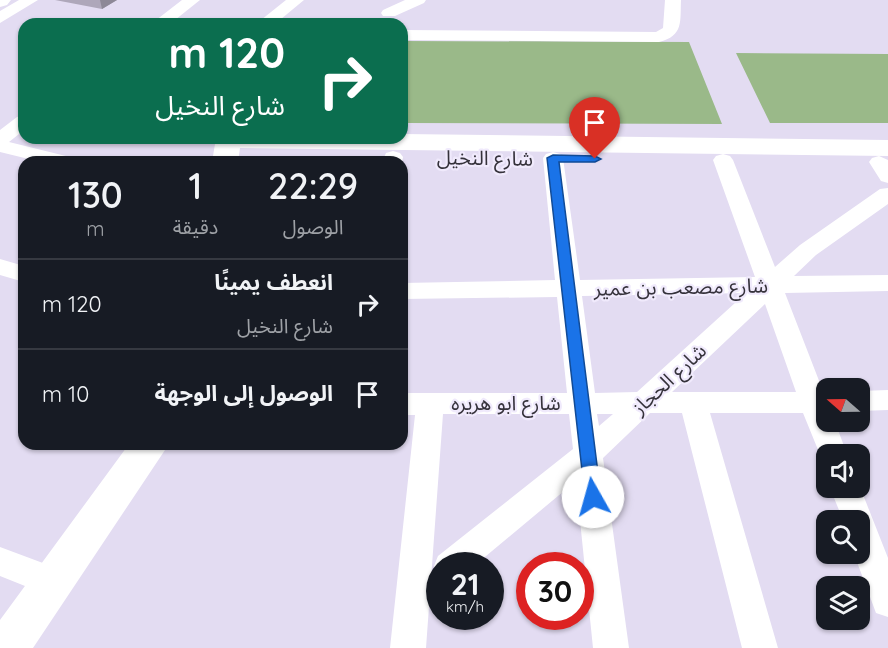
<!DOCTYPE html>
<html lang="ar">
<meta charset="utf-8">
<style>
:root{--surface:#171b24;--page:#242831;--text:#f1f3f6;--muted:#9ea1a6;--line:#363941}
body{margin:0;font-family:Quicksand,"Noto Sans Arabic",sans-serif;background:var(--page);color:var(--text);direction:rtl;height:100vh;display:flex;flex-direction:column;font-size:22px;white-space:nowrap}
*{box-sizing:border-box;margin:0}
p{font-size:20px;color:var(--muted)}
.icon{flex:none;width:33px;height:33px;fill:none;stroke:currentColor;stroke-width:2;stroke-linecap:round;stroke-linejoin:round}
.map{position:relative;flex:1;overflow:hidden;direction:ltr}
.details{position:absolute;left:18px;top:156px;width:390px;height:294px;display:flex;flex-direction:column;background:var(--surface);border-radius:18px;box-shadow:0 2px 4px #0004;direction:rtl}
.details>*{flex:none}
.top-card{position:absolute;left:18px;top:18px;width:390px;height:126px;border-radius:18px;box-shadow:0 2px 4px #0004;direction:rtl;background:#0b6e4f;color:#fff;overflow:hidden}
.needle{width:39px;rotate:290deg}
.buttons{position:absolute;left:816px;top:378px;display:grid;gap:12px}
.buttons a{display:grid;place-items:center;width:54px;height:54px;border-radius:12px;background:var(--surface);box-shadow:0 2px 4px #0004;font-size:30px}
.speed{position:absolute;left:426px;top:552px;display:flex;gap:12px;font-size:30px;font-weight:700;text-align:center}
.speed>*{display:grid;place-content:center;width:78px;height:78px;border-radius:50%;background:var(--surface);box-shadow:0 2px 4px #0004;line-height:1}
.speed small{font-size:15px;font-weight:400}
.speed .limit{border:9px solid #d22;background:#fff;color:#111}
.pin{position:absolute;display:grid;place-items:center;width:51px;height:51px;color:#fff;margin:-62px -26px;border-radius:50% 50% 50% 0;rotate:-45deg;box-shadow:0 0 6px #0007}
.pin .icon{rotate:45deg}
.me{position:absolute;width:66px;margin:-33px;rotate:353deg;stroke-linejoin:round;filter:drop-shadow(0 0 4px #0008)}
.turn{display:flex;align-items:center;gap:21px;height:126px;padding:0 24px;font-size:27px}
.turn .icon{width:78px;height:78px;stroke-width:2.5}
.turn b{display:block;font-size:42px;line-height:51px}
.eta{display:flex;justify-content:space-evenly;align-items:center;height:102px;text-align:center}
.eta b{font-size:36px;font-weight:600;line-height:42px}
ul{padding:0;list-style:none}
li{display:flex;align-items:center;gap:18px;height:90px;padding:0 24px;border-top:2px solid var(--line)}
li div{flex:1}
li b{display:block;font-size:22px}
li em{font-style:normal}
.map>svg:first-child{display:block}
</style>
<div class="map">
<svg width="888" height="648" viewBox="0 0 888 648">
<rect width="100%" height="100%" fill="#e3dcf2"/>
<path fill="#9ab989" d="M 402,41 L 689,42 L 722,124 L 402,123 Z
M 736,53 L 888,54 L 888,123 L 770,123 Z"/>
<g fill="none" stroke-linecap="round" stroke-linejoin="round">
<path fill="#fff" fill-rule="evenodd" d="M 19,0 L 38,0 L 0,23 L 0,11 Z
M 182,0 L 200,0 L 170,24 L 151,24 Z
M 286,0 L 304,0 L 275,24 L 256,24 Z
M 405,0 L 426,0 L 424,3 L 395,16 L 383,16 L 381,13 L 383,10 Z
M 665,0 L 681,0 C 680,21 684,36 659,42 L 402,40 L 402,30 L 656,32 L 663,28 Z
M 24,115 L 24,130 L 9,142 L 74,158 L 77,162 L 41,162 L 0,152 L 0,130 L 17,117 Z
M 393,151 L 400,153 L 403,157 L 402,163 L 382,162 L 386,153 Z
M 553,152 L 560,154 L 563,158 L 580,280 L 755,277 L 713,160 L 716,156 L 723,154 L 730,156 L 733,160 L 775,267 L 800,245 L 880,189 L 888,188 L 888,204 L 816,255 L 794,276 L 888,275 L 888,291 L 785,293 L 823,391 L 826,392 L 826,422 L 835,422 L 847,454 L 826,454 L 826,464 L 823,462 L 803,413 L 710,413 L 778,648 L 742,648 L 682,413 L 650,413 L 603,458 L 629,648 L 593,648 L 576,481 L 474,566 L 440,566 L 440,577 L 434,566 L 438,556 L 573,449 L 569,414 L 443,414 L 426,648 L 390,648 L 415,415 L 402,415 L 402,393 L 567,393 L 557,297 L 402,299 L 402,283 L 555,280 L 543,158 L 546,154 ZM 746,293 L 637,392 L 595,393 L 582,296 ZM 765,304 L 796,392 L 672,392 ZM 597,414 L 613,414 L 599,426 Z
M 879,156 L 888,160 L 888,183 L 881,181 L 869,162 L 872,158 Z
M 0,259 L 24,266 L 24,282 L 0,275 Z
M 888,390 L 888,410 L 860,411 L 860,391 Z
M 860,487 L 888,558 L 888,617 L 876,613 L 854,554 L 860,554 L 860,520 L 843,520 L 830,488 Z
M 0,547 L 67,572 L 72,583 L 67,594 L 55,598 L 0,576 Z"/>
<path fill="#fff" fill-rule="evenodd" d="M 0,0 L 11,0 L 7,5 L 0,7 Z
M 402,134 L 888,140 L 888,156 L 240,148 L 238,162 L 212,162 L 216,138 L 402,138 Z
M 129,444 L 169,444 L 33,648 L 0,648 L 0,620 Z"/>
</g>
<path fill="#aea7ba" d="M 55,0 L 117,0 L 102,9 Z"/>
<path fill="#8d8897" d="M 100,0 L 117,0 L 102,9 Z"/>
<path fill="#1a73e8" stroke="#114b97" stroke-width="1.5" d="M 553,155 L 595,156 L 601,159 L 595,162 L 559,162 L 601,497 L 599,502 L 593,504 L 587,502 L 585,497 L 547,158 Z"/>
<g text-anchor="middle" stroke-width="4.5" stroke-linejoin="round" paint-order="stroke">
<g font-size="20" fill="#35323b" stroke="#f0eafc">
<text transform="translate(485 158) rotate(1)" y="7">شارع النخيل</text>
<text transform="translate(681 287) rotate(-1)" y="7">شارع مصعب بن عمير</text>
<text transform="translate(669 379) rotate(-43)" y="7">شارع الحجاز</text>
<text x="506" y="410">شارع ابو هريره</text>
</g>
</g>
</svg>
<div class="buttons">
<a><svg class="needle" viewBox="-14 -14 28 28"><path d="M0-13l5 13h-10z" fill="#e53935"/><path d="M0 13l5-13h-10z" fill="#9ea1a6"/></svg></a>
<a><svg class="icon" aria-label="sound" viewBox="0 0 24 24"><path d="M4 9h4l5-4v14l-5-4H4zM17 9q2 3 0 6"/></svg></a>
<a><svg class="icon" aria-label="search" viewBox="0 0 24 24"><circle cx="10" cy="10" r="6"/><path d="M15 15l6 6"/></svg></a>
<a><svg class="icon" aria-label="layers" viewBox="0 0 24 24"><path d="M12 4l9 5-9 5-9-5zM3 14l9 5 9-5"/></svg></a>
</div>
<div class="speed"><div>21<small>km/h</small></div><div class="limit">30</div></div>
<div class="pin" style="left:595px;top:159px;background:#d93025"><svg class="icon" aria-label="arrive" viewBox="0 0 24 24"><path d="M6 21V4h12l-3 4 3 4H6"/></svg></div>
<svg class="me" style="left:593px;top:497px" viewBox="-20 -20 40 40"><circle r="19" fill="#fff"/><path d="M0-13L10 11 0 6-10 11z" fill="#1a73e8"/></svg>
<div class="top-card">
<div class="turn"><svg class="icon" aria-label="right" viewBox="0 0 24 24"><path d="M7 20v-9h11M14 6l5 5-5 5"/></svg><div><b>120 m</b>شارع النخيل</div></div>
</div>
<section class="details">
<div class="eta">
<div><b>22:29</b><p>الوصول</p></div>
<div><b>1</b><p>دقيقة</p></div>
<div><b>130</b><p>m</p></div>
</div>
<ul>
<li><svg class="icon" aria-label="right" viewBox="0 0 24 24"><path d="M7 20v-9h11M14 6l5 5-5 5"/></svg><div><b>انعطف يمينًا</b><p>شارع النخيل</p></div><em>120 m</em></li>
<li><svg class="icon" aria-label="arrive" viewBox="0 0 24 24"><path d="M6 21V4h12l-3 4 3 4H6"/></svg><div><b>الوصول إلى الوجهة</b></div><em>10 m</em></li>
</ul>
</section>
</div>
